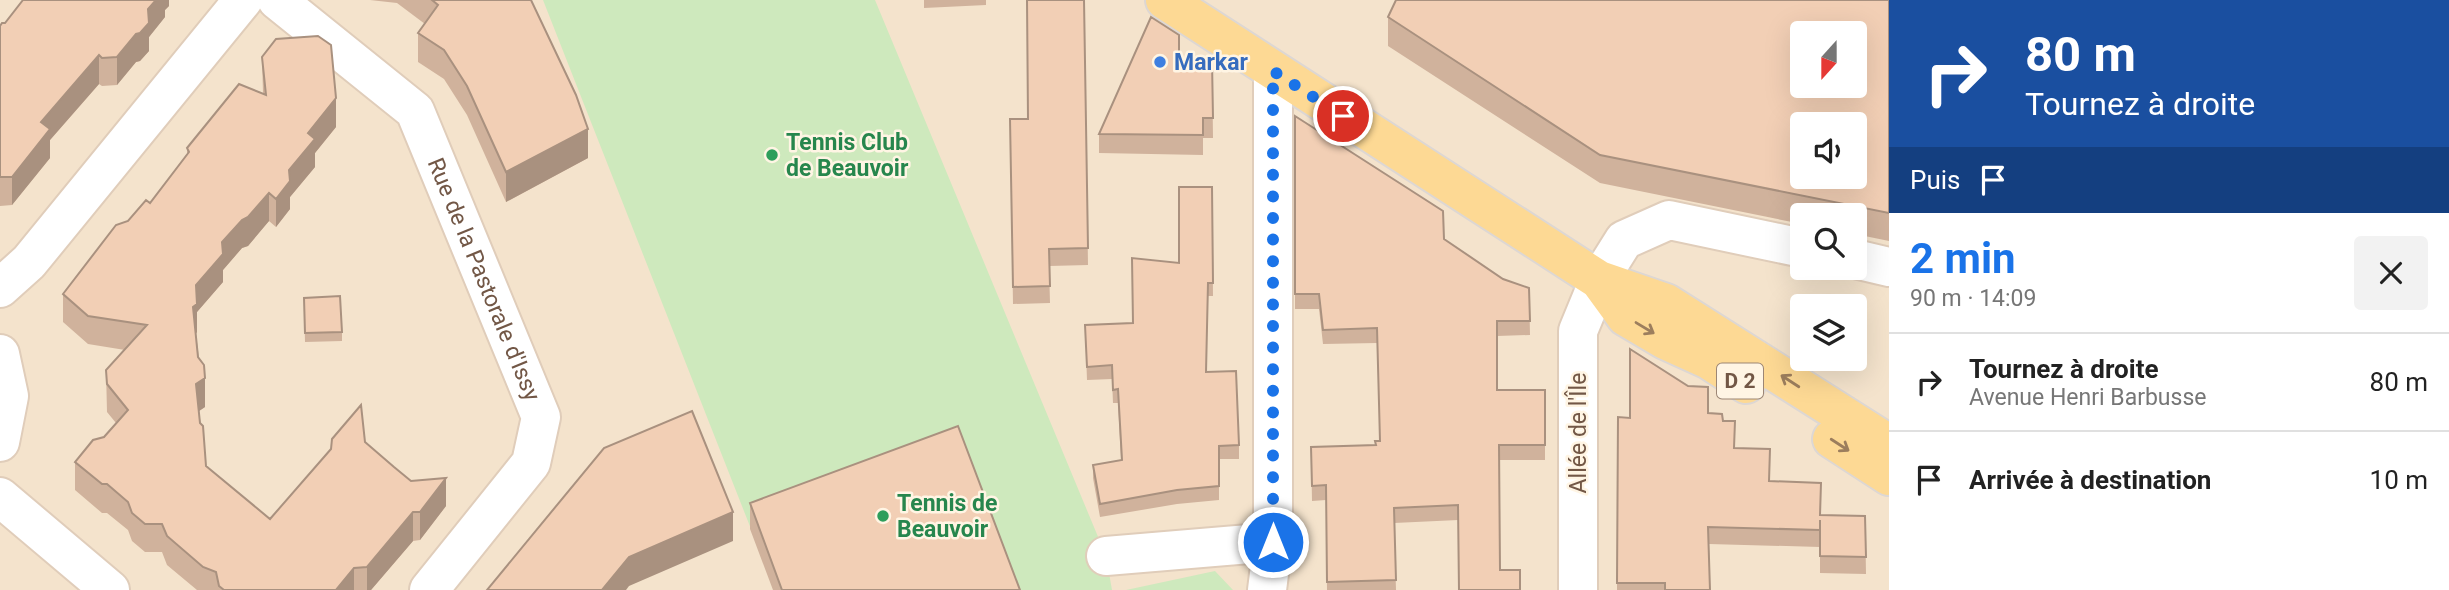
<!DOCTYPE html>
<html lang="fr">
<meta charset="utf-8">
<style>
:root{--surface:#fff;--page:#f2f2f2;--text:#222;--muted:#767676;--line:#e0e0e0;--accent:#1a73e8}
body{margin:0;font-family:Roboto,sans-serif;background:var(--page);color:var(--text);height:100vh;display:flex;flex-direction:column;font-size:26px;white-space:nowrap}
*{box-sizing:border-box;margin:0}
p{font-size:23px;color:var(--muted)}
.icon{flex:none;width:38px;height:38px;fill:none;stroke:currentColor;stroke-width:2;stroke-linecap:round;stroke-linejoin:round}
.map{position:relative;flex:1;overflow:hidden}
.sheet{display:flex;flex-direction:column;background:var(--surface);width:560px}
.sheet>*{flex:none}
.guide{background:#1a4fa0;color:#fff;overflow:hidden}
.needle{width:46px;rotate:201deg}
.controls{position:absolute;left:1790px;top:21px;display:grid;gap:14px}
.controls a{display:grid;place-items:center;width:77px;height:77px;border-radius:7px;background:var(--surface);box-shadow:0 7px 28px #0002;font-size:35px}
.pin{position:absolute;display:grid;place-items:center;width:60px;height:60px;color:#fff;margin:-30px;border:4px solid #fff;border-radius:50%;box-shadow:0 2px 7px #0007}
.me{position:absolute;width:77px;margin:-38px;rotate:0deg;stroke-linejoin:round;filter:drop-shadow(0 0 5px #0008)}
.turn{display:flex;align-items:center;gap:24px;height:147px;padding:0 21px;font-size:32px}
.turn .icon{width:91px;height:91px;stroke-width:2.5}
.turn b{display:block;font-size:49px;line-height:60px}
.then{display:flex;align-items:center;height:66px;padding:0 21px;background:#0003;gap:14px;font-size:26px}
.round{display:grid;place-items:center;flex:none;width:74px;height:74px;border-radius:7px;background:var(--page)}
.overview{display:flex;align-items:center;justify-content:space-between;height:119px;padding:0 21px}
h1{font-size:42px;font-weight:700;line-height:52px;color:var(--accent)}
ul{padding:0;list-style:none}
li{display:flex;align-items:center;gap:21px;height:98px;padding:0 21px;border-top:2px solid var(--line)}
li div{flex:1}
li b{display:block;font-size:26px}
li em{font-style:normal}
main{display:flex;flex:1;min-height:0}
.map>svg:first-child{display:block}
</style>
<main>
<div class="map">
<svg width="1889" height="590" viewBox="0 0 1889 590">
<rect width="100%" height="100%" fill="#fcf1de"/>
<path fill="#f4e3cc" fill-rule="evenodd" d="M 0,0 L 1889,0 L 1889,590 L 0,590 ZM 1802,33 L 1855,33 L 1855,86 L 1802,86 ZM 1802,124 L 1855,124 L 1855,177 L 1802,177 ZM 1802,215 L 1855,215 L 1855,268 L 1802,268 ZM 1802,306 L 1855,306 L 1855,359 L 1802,359 Z"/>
<path fill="#cee9bd" d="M 543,0 L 875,0 L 1106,556 L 1112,590 L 775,590 Z
M 1215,571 L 1233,590 L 1126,590 Z"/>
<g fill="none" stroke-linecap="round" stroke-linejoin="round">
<defs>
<g id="street">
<path id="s1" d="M 277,0 L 415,111 L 541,417 L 531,463 L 429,590"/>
<path d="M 1855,259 L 1889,267"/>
<path d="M 0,288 L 29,262 L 243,0"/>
<path d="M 0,354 L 9,396 L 0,442"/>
<path d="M 0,497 L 110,590"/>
<path d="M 1106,556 L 1273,542"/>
<path d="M 1267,590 L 1273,542 L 1273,71"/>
<path d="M 1578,590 L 1578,331 L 1599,280 L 1624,240 L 1669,220 L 1802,248"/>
</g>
<path id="primary" d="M 1165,0 L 1599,280 L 1666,303 L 1889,444
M 1599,280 L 1626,317 L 1665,340 L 1709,360 L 1746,384
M 1832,439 L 1889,476"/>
</defs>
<use href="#street" stroke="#e0cdba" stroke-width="42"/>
<use href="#primary" stroke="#ddd7d3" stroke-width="42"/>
<use href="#street" stroke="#fff" stroke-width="38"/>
<use href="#primary" stroke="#fdd994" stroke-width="38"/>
</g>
<path fill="#d0b29c" d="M 169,0 L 169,6 L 165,10 L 165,17 L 149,37 L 149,51 L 140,61 L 136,62 L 117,85 L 102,86 L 99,84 L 50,140 L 50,158 L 12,205 L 0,206 L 0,26 Z
M 370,0 L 531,0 L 588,158 L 506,202 L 467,115 L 444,79 L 418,62 L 418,33 L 425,24 L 397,3 Z
M 924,0 L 986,0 L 986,5 L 924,8 Z
M 1084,0 L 1088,265 L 1049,266 L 1050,303 L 1013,304 L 1010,119 L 1028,119 Z
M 1889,0 L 1889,241 L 1855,234 L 1855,215 L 1802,215 L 1802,224 L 1600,183 L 1388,46 L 1388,17 Z
M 262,57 L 336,127 L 315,153 L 315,167 L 290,197 L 290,209 L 276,227 L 269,221 L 248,246 L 242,248 L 223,270 L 223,282 L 197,312 L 197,332 L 196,334 L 205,407 L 199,411 L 206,466 L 270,519 L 365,442 L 411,481 L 446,506 L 420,540 L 413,541 L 371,590 L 197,590 L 167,565 L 162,552 L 145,552 L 132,541 L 128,530 L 107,513 L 102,513 L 75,490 L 75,462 L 104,437 L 116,423 L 107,412 L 106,370 L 125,350 L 88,344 L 63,322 L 63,294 L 128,221 L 150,203 L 187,154 L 187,148 L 263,93 Z
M 1179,60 L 1212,61 L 1213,138 L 1203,138 L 1203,155 L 1099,153 L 1099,134 Z
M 1295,116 L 1444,239 L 1503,279 L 1529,288 L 1530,335 L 1497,336 L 1497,390 L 1545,390 L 1545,460 L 1499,460 L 1459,590 L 1458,520 L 1394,523 L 1396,590 L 1327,590 L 1326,500 L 1312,501 L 1311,447 L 1375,445 L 1380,441 L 1377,343 L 1323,344 L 1319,309 L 1295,309 Z
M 1212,187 L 1213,296 L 1208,296 L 1206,372 L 1239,445 L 1239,459 L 1219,459 L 1219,500 L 1177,504 L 1100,517 L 1093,478 L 1093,465 L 1121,460 L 1118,403 L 1113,403 L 1112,379 L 1087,380 L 1085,325 L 1133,323 L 1179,263 Z
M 304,298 L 342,332 L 342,341 L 305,342 Z
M 1708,413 L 1723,421 L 1735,448 L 1769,481 L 1821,515 L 1865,516 L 1866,574 L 1820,573 L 1820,537 L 1820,547 L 1709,544 L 1710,590 L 1617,590 L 1618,417 L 1630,418 Z
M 750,503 L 1020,590 L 773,590 L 750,529 Z"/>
<path fill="#a9917f" d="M 156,0 L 169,0 L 169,6 L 165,10 L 165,17 L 149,37 L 149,51 L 140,61 L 136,62 L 117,85 L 117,57 L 136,34 L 148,9 Z
M 99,55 L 99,84 L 50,140 L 50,158 L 12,205 L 12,177 L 41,122 Z
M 336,98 L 336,127 L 315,153 L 315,167 L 290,197 L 290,209 L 276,227 L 276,199 L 289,170 L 308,133 Z
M 588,129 L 588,158 L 506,202 L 506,172 Z
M 269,193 L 269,221 L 248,246 L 242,248 L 223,270 L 223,282 L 197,312 L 197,332 L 193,336 L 193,307 L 196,285 L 222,242 L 242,220 Z
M 205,378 L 205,407 L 196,413 L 196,384 Z
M 446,478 L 446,506 L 420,540 L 420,512 Z
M 413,512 L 413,541 L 371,590 L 367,590 L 367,567 Z
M 733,512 L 733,541 L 629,586 L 626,590 L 602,590 L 629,557 Z
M 354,568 L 354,590 L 336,590 Z"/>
<path fill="#f2cfb5" stroke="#a9917f" stroke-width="2" fill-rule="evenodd" d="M 23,0 L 156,0 L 148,9 L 149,23 L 140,33 L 136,34 L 117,57 L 102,58 L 99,55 L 41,122 L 50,129 L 12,177 L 0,177 L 0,26 L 2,23 L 5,23 Z
M 432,0 L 531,0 L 576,95 L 588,129 L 506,172 L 467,86 L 444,50 L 418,33 L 438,5 Z
M 1027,0 L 1084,0 L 1088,248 L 1049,249 L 1050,286 L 1013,287 L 1010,119 L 1028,119 Z
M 1396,0 L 1889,0 L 1889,213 L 1600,155 L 1388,17 ZM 1802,33 L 1855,33 L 1855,86 L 1802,86 ZM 1802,124 L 1855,124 L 1855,177 L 1802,177 Z
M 1151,17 L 1179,35 L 1179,60 L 1212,61 L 1213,118 L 1203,118 L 1203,135 L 1099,134 Z
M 318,36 L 331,45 L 336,98 L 308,133 L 315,139 L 289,170 L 290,181 L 276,199 L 269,193 L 248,217 L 242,220 L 222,242 L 223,254 L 196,285 L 197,304 L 193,307 L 198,357 L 204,365 L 205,378 L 196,384 L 200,423 L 203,426 L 206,466 L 270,519 L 331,449 L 332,439 L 361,405 L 365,442 L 394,467 L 411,481 L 446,478 L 420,512 L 413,512 L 367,567 L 354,568 L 336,590 L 224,590 L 219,586 L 216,572 L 203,567 L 167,536 L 162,524 L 145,524 L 132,513 L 128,502 L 107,484 L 102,484 L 75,462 L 93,440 L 104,437 L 128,410 L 107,384 L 106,370 L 147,325 L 88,316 L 63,294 L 116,225 L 128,221 L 146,200 L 150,203 L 189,152 L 187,148 L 239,84 L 266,95 L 262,57 L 276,39 Z
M 1295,116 L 1443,211 L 1444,239 L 1503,279 L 1529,288 L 1530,321 L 1497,321 L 1497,390 L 1545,390 L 1545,445 L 1499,445 L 1500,570 L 1520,570 L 1520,590 L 1459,590 L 1458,505 L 1394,508 L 1396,580 L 1327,582 L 1326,485 L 1312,486 L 1311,447 L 1376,445 L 1375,441 L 1380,441 L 1377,328 L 1323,330 L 1319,294 L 1295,294 Z
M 1179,187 L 1212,187 L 1213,283 L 1208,283 L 1206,372 L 1236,371 L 1239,445 L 1219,446 L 1219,486 L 1177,490 L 1100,504 L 1093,465 L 1122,460 L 1118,389 L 1113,390 L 1112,365 L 1087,367 L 1085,325 L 1133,323 L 1132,258 L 1179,263 Z
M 340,296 L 342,332 L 305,333 L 304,298 Z
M 1630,349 L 1688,386 L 1708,387 L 1708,413 L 1722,414 L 1723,421 L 1735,421 L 1734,448 L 1770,449 L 1769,481 L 1821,483 L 1820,515 L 1865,516 L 1866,557 L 1820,556 L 1820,520 L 1820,530 L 1708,527 L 1710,590 L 1665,590 L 1665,583 L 1617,583 L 1618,417 L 1630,418 Z
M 692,411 L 733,512 L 629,557 L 602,590 L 487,590 L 604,448 Z
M 958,426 L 1020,590 L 782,590 L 750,503 Z"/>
<defs><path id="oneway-shaft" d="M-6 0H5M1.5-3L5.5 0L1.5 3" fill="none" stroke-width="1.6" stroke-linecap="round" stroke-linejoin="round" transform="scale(1.75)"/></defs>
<g stroke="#9c7e5d">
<use href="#oneway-shaft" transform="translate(1645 328) rotate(31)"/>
<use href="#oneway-shaft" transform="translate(1790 381) rotate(-147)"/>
<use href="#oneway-shaft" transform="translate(1840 445) rotate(33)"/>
</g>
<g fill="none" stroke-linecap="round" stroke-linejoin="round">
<path stroke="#1a73e8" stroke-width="12" stroke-dasharray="0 21.6" d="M 1273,542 L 1273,71 L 1343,116"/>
</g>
<circle fill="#3f7fe0" stroke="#fff5e4" stroke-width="2.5" cx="1160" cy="62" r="7"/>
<g fill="#2e9e5b" stroke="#fff5e4" stroke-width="2.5">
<circle cx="772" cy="155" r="7"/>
<circle cx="883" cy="516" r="7"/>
</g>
<g text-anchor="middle" stroke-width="5" stroke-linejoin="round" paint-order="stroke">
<rect fill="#fff5e4" stroke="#9c8675" stroke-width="2" x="1717" y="363.5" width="46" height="35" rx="5"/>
<g font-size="21" font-weight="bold" fill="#725746">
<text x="1740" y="388">D 2</text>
</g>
<g font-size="23" font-weight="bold" fill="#366cbe" stroke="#fff5e4" text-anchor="start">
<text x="1174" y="70">Markar</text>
</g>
<g font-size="23" font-weight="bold" fill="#27864d" stroke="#fff5e4" text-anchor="start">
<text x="786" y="150">Tennis Club<tspan x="786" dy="26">de Beauvoir</tspan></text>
<text x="897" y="511">Tennis de<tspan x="897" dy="26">Beauvoir</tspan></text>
</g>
<g font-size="23" fill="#725746" stroke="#fff5e4">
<text dy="8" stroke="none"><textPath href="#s1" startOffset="359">Rue de la Pastorale d'Issy</textPath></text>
<text transform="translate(1578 433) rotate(-90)" y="8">Allée de l'Île</text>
</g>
</g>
</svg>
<div class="controls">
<a><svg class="needle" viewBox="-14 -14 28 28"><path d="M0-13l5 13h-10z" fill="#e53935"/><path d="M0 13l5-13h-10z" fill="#767676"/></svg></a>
<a><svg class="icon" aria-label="sound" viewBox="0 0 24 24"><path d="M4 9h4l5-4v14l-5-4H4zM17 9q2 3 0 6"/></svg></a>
<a><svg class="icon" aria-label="search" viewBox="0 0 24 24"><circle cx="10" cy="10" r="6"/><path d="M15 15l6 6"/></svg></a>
<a><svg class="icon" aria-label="layers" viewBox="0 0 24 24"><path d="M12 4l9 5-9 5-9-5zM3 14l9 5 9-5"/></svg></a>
</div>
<div class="pin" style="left:1343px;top:116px;background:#d93025"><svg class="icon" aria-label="arrive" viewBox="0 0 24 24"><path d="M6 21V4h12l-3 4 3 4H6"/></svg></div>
<svg class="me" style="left:1273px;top:542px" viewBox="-20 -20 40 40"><circle r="17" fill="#1a73e8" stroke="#fff" stroke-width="3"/><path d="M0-11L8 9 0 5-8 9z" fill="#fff"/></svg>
</div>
<section class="sheet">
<div class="guide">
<div class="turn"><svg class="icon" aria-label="right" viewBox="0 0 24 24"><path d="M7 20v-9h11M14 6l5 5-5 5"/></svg><div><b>80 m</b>Tournez à droite</div></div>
<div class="then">Puis<svg class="icon" aria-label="arrive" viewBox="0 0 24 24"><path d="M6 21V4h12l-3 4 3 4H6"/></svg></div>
</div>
<div class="overview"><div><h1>2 min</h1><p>90 m · 14:09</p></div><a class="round"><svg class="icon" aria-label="close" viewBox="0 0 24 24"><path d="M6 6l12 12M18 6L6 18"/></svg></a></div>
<ul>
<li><svg class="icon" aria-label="right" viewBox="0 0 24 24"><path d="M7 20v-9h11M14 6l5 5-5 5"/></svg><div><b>Tournez à droite</b><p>Avenue Henri Barbusse</p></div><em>80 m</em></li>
<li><svg class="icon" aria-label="arrive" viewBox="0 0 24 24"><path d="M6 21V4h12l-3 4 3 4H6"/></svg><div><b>Arrivée à destination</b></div><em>10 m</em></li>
</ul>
</section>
</main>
